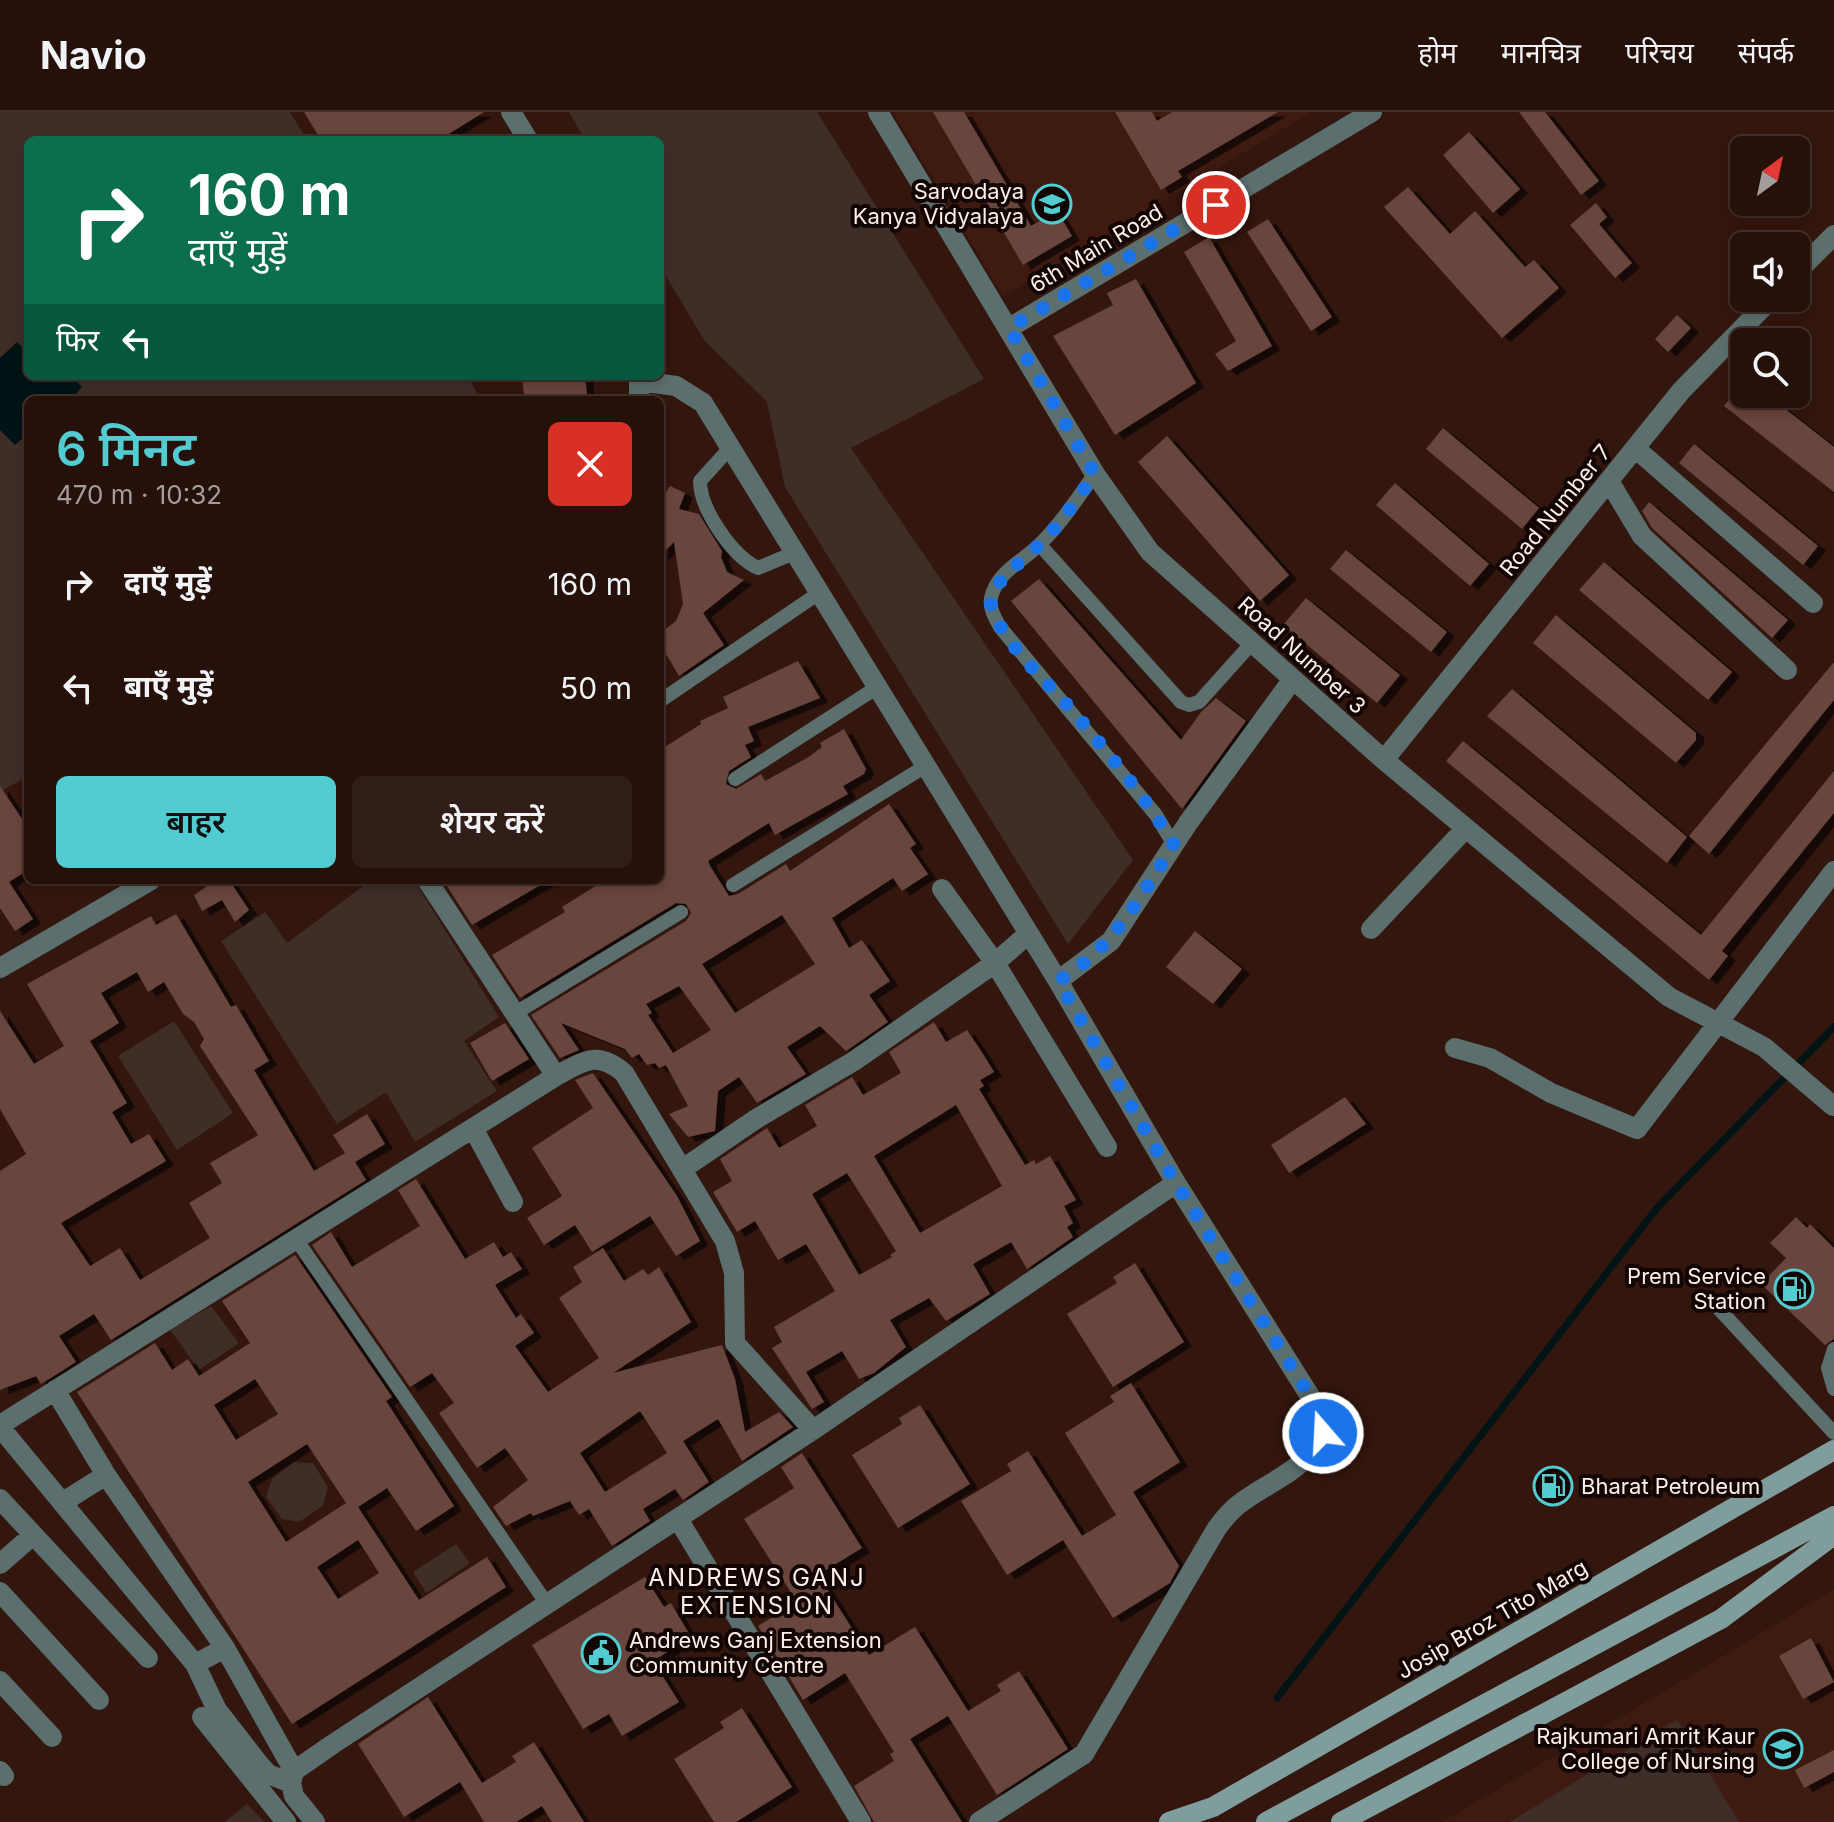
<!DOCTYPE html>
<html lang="hi">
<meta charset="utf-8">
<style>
:root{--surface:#26100a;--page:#321e18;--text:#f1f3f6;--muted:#a49d9c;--line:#42302b;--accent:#52ccd0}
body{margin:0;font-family:Inter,"Noto Sans Devanagari",sans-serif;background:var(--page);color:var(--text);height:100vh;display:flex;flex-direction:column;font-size:30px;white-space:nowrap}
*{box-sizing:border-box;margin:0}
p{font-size:26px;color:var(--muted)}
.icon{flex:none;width:44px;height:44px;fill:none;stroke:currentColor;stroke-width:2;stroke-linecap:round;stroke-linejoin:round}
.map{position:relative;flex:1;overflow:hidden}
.details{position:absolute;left:24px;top:284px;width:640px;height:488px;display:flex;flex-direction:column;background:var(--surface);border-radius:12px;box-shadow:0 4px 12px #0003,0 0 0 2px var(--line)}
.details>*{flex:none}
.hud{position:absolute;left:24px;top:24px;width:640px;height:244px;border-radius:12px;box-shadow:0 4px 12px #0003,0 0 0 2px var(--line);background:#0b6e4f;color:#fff;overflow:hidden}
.needle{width:52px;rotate:33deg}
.buttons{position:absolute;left:1730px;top:24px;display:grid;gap:16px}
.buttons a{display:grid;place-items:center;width:80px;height:80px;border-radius:12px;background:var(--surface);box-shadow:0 4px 12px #0003,0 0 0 2px var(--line);font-size:40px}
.pin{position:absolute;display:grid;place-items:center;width:68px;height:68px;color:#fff;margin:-34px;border:4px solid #fff;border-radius:50%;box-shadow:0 2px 8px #0007}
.me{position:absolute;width:88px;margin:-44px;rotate:341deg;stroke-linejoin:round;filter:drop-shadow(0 0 6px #0008)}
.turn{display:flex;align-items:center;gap:28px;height:168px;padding:0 32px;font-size:36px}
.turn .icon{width:104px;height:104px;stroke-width:2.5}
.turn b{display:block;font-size:56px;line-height:68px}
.then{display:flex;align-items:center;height:76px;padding:0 32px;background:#0003;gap:16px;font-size:30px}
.round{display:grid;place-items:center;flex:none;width:84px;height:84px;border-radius:12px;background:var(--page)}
.head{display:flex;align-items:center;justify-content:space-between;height:136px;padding:0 32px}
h1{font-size:48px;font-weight:600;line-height:60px;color:var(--accent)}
.action{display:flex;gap:16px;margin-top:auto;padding:16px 32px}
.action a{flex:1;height:92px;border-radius:12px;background:var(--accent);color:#111;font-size:32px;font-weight:600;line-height:92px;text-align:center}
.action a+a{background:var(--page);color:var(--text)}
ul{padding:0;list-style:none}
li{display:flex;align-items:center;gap:24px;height:104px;padding:0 32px}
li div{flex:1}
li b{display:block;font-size:30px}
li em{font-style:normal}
header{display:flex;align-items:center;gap:48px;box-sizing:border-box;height:112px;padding:0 40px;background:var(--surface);border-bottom:2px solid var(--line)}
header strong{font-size:38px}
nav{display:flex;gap:44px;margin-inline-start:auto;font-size:28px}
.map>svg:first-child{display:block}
</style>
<header>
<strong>Navio</strong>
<nav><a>होम</a><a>मानचित्र</a><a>परिचय</a><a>संपर्क</a></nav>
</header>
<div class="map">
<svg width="1834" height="1710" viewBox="0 0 1834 1710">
<defs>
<filter id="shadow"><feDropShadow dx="8" dy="4.5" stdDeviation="0" flood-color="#0009"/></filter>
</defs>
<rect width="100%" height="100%" fill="#33160e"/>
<path fill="#3e1a11" d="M 893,0 L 1312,0 L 1003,184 Z
M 1834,1477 L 1834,1710 L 1442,1710 L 1688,1565 Z"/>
<path fill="#3f2d28" d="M 0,0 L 290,0 L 307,28 L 28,28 L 28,264 L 468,264 L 479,286 L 28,288 L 28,664 L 0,680 Z
M 569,0 L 817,0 L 984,267 L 851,336 L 1133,748 L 1068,832 L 785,375 L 767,290 L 704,228 L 660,154 L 660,28 L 585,28 Z
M 371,768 L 414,768 L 499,905 L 464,929 L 497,979 L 415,1030 L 386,980 L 337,1012 L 221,829 L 265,800 L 287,831 Z
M 174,909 L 233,1001 L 177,1038 L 118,944 Z
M 211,1194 L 239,1231 L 199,1258 L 170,1218 Z
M 293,1350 L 313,1351 L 328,1375 L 323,1394 L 299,1410 L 282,1407 L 266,1385 L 272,1367 Z
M 456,1432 L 470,1451 L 426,1481 L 413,1460 Z
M 1677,1607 L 1739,1710 L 1510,1710 Z
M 247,1692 L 265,1710 L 225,1710 Z"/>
<path fill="#011415" d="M 17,230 L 28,241 L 28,264 L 72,264 L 82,275 L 75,283 L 80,288 L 28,288 L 28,326 L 25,324 L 15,333 L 0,318 L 0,246 Z"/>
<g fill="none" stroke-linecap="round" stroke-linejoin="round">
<path stroke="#011415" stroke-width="7" d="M 1277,1586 L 1657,1096 L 1834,915"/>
</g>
<path fill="#67453c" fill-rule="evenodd" filter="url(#shadow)" d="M 304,0 L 484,0 L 439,28 L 321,28 Z
M 933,0 L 964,0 L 1031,114 L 1057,99 L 1072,124 L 1023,153 Z
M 1115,0 L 1152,0 L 1157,9 L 1172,0 L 1278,0 L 1178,59 L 1182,65 L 1161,78 Z
M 1519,0 L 1545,0 L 1599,69 L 1581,83 Z
M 1469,20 L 1520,77 L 1493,101 L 1443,43 Z
M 1408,75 L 1450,122 L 1475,99 L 1525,155 L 1534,148 L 1559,176 L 1502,226 L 1384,95 Z
M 1596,91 L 1607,105 L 1599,112 L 1632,151 L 1615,166 L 1570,113 Z
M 1268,107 L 1332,205 L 1311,219 L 1247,120 Z
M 1209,125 L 1272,234 L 1228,259 L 1215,242 L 1236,229 L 1184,140 Z
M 1136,167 L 1196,271 L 1115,323 L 1053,224 L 1113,193 L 1107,181 Z
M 1677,203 L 1691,216 L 1668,240 L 1655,227 Z
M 522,264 L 585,264 L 587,282 L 524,284 Z
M 1733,282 L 1766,282 L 1834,335 L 1834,380 L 1724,294 Z
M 1443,316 L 1539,396 L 1522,417 L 1426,337 Z
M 1167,324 L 1289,463 L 1260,489 L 1138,350 Z
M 1694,332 L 1818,434 L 1803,453 L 1679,351 Z
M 1395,371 L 1489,452 L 1470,474 L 1376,393 Z
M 670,374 L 685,381 L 679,397 L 699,402 L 722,439 L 721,445 L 727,460 L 744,468 L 703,501 L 724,533 L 679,564 L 660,532 L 660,521 L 676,509 L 683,492 L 674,430 L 660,444 L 660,389 Z
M 1649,390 L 1788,508 L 1772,526 L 1652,416 L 1642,399 Z
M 1346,438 L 1447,520 L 1431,540 L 1330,457 Z
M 1604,450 L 1732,560 L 1708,588 L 1579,478 Z
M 1039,467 L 1181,628 L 1201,600 L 1216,586 L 1246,609 L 1182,697 L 1011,489 Z
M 1306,486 L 1400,563 L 1377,591 L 1283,513 Z
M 1556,503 L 1696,621 L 1696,628 L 1676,651 L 1533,531 Z
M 798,549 L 820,586 L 748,615 L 754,629 L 745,633 L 751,645 L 729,659 L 726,672 L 736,677 L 761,662 L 765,669 L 807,646 L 822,635 L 820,631 L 844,617 L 866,657 L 864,662 L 843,674 L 848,682 L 775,723 L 769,711 L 708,749 L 710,754 L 729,784 L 738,782 L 786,752 L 790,759 L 889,692 L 916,732 L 910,736 L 928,762 L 902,779 L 893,766 L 832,806 L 849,836 L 862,828 L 890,869 L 869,883 L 888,910 L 846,939 L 820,914 L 787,935 L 806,962 L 757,991 L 739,965 L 718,979 L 715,1019 L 688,1025 L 669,1002 L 688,994 L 666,953 L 659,956 L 655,951 L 647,953 L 639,942 L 632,946 L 625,937 L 561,911 L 579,938 L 560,946 L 531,903 L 686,809 L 691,801 L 686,792 L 676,791 L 520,886 L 492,843 L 565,800 L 562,795 L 605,768 L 660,768 L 660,638 L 701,612 L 700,609 L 728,596 L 723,585 ZM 782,803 L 815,852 L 735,901 L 702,852 ZM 679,874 L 711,918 L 673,941 L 648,903 L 652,901 L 646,892 Z
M 1834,550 L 1834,588 L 1709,742 L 1689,724 Z
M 1512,577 L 1687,725 L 1667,751 L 1487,604 Z
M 1463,629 L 1701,823 L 1834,659 L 1834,701 L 1722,839 L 1728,844 L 1709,868 L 1446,649 Z
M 0,674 L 28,716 L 28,758 L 9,770 L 33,807 L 15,819 L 0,796 Z
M 210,768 L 229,768 L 249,798 L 235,810 L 222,788 L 202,799 L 194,783 L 212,771 Z
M 443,768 L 549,768 L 472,813 Z
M 176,802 L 231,895 L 236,893 L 269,949 L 254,958 L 314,1059 L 345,1041 L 333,1023 L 367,1002 L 385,1032 L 355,1050 L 366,1068 L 111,1228 L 94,1202 L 59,1224 L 76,1250 L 41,1272 L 36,1264 L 0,1278 L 0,1059 L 26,1042 L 0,997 L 0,899 L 34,952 L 64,934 L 27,872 L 151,804 L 156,813 ZM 137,860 L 148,880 L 164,870 L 183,902 L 194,910 L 204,927 L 200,934 L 258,1023 L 210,1051 L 222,1071 L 189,1091 L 210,1126 L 140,1168 L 120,1136 L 90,1154 L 61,1111 L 166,1049 L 149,1022 L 131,1032 L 112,1000 L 127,991 L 90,929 L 119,911 L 101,881 Z
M 1195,819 L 1242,857 L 1213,892 L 1166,855 Z
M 934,910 L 946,930 L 967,918 L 983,942 L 994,960 L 980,968 L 984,974 L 979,977 L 1025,1053 L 1034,1048 L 1036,1052 L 1050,1044 L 1076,1088 L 1064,1094 L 1073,1111 L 1067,1115 L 1073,1125 L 1027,1157 L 1011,1130 L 973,1152 L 990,1182 L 946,1209 L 929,1186 L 890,1208 L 906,1235 L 874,1261 L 859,1267 L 842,1239 L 806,1260 L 824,1290 L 812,1297 L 772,1236 L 782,1230 L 774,1215 L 835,1179 L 806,1132 L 778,1148 L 755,1109 L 737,1120 L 713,1080 L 732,1069 L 720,1047 L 767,1016 L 779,1036 L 817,1014 L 805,993 L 852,965 L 863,983 L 901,961 L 889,940 ZM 956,993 L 1002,1074 L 920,1121 L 874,1044 ZM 847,1061 L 896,1139 L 890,1143 L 892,1145 L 859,1163 L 812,1082 Z
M 505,911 L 529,947 L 492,969 L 470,931 Z
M 593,961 L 677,1084 L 700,1129 L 676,1144 L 650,1104 L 592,1140 L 575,1113 L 544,1133 L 527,1106 L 562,1084 L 532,1036 L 593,996 L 575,968 Z
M 1345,985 L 1366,1012 L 1289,1061 L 1271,1033 Z
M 416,1067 L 465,1147 L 494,1130 L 503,1145 L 511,1140 L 522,1157 L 495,1173 L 516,1206 L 521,1202 L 534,1221 L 515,1234 L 548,1280 L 599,1246 L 559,1186 L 582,1170 L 573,1155 L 603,1136 L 624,1169 L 643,1157 L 648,1163 L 659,1155 L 691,1210 L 613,1261 L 722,1233 L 735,1267 L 745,1320 L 779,1300 L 793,1315 L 742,1349 L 718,1307 L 683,1329 L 709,1370 L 683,1388 L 675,1377 L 643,1397 L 650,1409 L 612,1434 L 589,1397 L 579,1403 L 570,1389 L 533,1404 L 531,1401 L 506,1414 L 493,1395 L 528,1368 L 505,1336 L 477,1356 L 439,1301 L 454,1291 L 432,1261 L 410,1275 L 312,1133 L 331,1120 L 352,1155 L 420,1114 L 398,1078 ZM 640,1299 L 667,1341 L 605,1380 L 580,1341 Z
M 1796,1105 L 1807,1116 L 1810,1112 L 1834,1136 L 1834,1227 L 1825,1233 L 1761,1172 L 1786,1146 L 1770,1131 Z
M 295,1143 L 392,1285 L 386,1289 L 454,1394 L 416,1419 L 387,1376 L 358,1395 L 419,1488 L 487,1445 L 506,1475 L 292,1612 L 77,1280 L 155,1231 L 172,1258 L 188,1247 L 199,1264 L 250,1231 L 222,1189 ZM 255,1267 L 278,1302 L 236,1328 L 214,1293 ZM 307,1332 L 346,1391 L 286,1430 L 248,1370 ZM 358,1428 L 379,1461 L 338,1487 L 317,1455 Z
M 1135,1151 L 1184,1230 L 1113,1275 L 1067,1202 L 1117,1171 L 1113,1165 Z
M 1131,1271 L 1180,1350 L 1133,1380 L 1179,1454 L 1170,1471 L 1113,1506 L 1063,1428 L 1007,1463 L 961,1389 L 1011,1359 L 1007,1352 L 1028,1339 L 1082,1424 L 1116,1403 L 1065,1321 L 1114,1290 L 1110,1284 Z
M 920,1293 L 970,1372 L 898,1416 L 852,1343 L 902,1312 L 899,1306 Z
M 802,1341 L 862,1436 L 818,1463 L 869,1543 L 915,1515 L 968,1599 L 1001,1579 L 997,1573 L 1019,1559 L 1068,1637 L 997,1683 L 948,1604 L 910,1627 L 962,1710 L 874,1710 L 854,1674 L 894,1649 L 890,1642 L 894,1640 L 845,1561 L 803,1588 L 758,1514 L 797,1490 L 744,1407 L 794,1376 L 781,1355 Z
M 645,1465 L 664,1495 L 671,1491 L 691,1525 L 653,1549 L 679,1590 L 622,1624 L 609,1602 L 583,1617 L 532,1533 Z
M 1811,1526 L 1834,1570 L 1803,1587 L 1779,1544 Z
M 428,1585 L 482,1671 L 516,1650 L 512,1644 L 534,1630 L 584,1710 L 552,1710 L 542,1694 L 516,1710 L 484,1710 L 460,1670 L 404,1705 L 358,1632 Z
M 742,1596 L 792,1675 L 736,1710 L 714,1710 L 674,1647 L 724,1616 L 720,1610 Z
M 1834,1638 L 1834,1660 L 1804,1676 L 1795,1658 Z"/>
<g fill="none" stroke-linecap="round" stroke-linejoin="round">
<path stroke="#5c6f6f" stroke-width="14" d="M 730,336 L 700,369 C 700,397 732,444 758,456 L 794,441
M 1095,362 C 1078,385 1062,411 1041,431 C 1024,449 997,459 991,486 C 989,496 995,506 1000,515 L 1156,703 L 1174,733
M 1040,433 L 1181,590 L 1189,593 L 1199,590 L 1252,531
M 660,589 L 819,481
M 735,667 L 876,576
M 733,773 L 924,655
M 514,902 L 681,800
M 296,1127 L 547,1492
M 1719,1197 L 1834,1321
M 1834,1237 L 1828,1256 L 1834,1277"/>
<path stroke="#5c6f6f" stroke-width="20" d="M 511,0 L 528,28
M 878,0 L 1095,362 L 1150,440 L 1384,648 L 1669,885 L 1764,935 L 1833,994
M 1796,161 L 1834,123
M 1009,216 L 1372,0
M 639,264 L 639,288
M 1635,336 L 1813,491
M 1609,369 L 1642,424 L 1787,558
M 1384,648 L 1681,279 L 1772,186
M 427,768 L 556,964
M 1371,817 L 1466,716
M 1027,823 L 995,851 L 1107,1035
M 0,856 L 151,768
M 1058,869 L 1111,829 L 1188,711 L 1293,567
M 1455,936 L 1490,946 L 1551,981 L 1637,1017 L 1834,759
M 473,1016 L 513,1090
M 684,1056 L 756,1007 L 854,949 L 995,851 L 942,777
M 55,1278 L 106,1363
M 0,1313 L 556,964 C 584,949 597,938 624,961 L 725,1129 L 734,1161 L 735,1231 L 813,1318
M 0,1315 L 195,1552 L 217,1598 L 259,1652 L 268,1662 L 291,1671 L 294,1659 L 333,1632 L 813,1318 L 1176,1071 L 1058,869 L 703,291 L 676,274 L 639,269
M 0,1387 L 148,1546
M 63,1390 L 106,1363 L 225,1536 L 195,1552
M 678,1407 L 861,1710
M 0,1452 L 33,1423
M 0,1480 L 99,1588
M 225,1536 L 294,1659
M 0,1569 L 52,1625
M 202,1605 L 286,1710
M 0,1659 L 4,1664
M 291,1671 L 294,1684 L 315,1710
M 979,1710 L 1084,1642 L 1217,1416 C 1223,1408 1230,1399 1238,1393 C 1273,1365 1327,1353 1320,1300 L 1176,1071"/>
<path stroke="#7f9d9d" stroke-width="20" d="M 1169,1710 L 1213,1695 L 1834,1338
M 1266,1710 L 1834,1404
M 1341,1710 L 1721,1507 L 1834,1423"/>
</g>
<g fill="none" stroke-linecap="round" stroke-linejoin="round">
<path stroke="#1a73e8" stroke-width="14" stroke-dasharray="0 25.2" d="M 1216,93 L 1009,216 L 1095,362 C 1078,385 1061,412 1040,432 C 1020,452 1001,461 990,488 C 997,528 1052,574 1078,605 C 1112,646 1147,687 1174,733 C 1139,786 1114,836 1058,869 L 1176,1071 L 1320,1300 L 1323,1321"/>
</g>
<defs>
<symbol id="school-ring" viewBox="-11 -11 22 22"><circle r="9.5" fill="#120604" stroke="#52ccd0" stroke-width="1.5"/><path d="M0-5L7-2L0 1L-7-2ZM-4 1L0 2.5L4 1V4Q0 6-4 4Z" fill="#52ccd0"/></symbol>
<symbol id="fuel-ring" viewBox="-11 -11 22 22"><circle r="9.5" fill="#120604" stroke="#52ccd0" stroke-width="1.5"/><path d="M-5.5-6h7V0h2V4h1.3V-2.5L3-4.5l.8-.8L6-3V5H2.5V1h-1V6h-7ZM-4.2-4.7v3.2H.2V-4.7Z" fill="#52ccd0"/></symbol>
<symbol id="civic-ring" viewBox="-11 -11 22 22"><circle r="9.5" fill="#120604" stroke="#52ccd0" stroke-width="1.5"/><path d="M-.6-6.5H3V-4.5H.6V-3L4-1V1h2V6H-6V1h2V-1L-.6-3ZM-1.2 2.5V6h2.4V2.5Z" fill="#52ccd0"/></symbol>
<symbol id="university-ring" viewBox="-11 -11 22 22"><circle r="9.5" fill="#120604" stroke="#52ccd0" stroke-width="1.5"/><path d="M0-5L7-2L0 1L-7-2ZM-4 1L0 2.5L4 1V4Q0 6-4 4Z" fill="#52ccd0"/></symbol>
</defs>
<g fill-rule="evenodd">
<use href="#school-ring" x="1030" y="70" width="44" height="44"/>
<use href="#fuel-ring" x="1772" y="1155" width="44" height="44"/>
<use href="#fuel-ring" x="1531" y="1352" width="44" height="44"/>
<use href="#civic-ring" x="579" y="1519" width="44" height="44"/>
<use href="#university-ring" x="1761" y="1615" width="44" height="44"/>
</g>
<g text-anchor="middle" stroke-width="8" stroke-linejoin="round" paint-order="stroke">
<g font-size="22" fill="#ffeee9" stroke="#120604" text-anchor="end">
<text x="1024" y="87">Sarvodaya<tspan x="1024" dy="25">Kanya Vidyalaya</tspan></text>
<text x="1766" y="1172">Prem Service<tspan x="1766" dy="25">Station</tspan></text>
<text x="1581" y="1382" text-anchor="start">Bharat Petroleum</text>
<text x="629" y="1536" text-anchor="start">Andrews Ganj Extension<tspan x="629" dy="25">Community Centre</tspan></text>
<text x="1755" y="1632">Rajkumari Amrit Kaur<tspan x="1755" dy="25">College of Nursing</tspan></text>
</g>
<g font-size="22" fill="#ffeee9" stroke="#120604">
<text transform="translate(1096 136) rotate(-31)" y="8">6th Main Road</text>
<text transform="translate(1555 398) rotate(-51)" y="8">Road Number 7</text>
<text transform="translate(1302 543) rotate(42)" y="8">Road Number 3</text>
<text transform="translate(1492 1507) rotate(-30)" y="8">Josip Broz Tito Marg</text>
</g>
<g font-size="24" letter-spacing="2" fill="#ffeee9" stroke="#120604">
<text x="757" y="1474">ANDREWS GANJ<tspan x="757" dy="28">EXTENSION</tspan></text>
</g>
</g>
</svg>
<div class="buttons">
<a><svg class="needle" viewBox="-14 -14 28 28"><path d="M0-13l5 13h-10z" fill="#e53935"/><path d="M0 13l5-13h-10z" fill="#a49d9c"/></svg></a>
<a><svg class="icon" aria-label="sound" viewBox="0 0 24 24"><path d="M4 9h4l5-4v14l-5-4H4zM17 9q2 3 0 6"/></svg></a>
<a><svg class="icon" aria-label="search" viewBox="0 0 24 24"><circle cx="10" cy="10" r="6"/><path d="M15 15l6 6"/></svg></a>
</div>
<div class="pin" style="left:1216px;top:93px;background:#d93025"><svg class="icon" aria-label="arrive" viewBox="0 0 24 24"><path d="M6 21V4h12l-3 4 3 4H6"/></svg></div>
<svg class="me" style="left:1323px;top:1321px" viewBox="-20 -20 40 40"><circle r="17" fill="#1a73e8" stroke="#fff" stroke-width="3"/><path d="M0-11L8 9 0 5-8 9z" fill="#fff"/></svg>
<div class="hud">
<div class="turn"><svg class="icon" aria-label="right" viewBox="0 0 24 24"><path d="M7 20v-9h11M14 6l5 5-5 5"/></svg><div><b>160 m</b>दाएँ मुड़ें</div></div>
<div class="then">फिर<svg class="icon" aria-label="left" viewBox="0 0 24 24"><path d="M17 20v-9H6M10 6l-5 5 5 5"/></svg></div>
</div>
<section class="details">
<div class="head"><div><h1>6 मिनट</h1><p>470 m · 10:32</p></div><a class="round" style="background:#d93025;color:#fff"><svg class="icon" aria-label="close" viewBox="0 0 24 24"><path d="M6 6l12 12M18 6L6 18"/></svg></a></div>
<ul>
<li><svg class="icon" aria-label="right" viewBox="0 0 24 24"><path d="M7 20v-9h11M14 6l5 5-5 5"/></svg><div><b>दाएँ मुड़ें</b></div><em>160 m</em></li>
<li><svg class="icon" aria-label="left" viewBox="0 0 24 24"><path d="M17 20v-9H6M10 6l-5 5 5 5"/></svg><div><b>बाएँ मुड़ें</b></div><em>50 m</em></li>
</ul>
<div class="action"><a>बाहर</a><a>शेयर करें</a></div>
</section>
</div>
